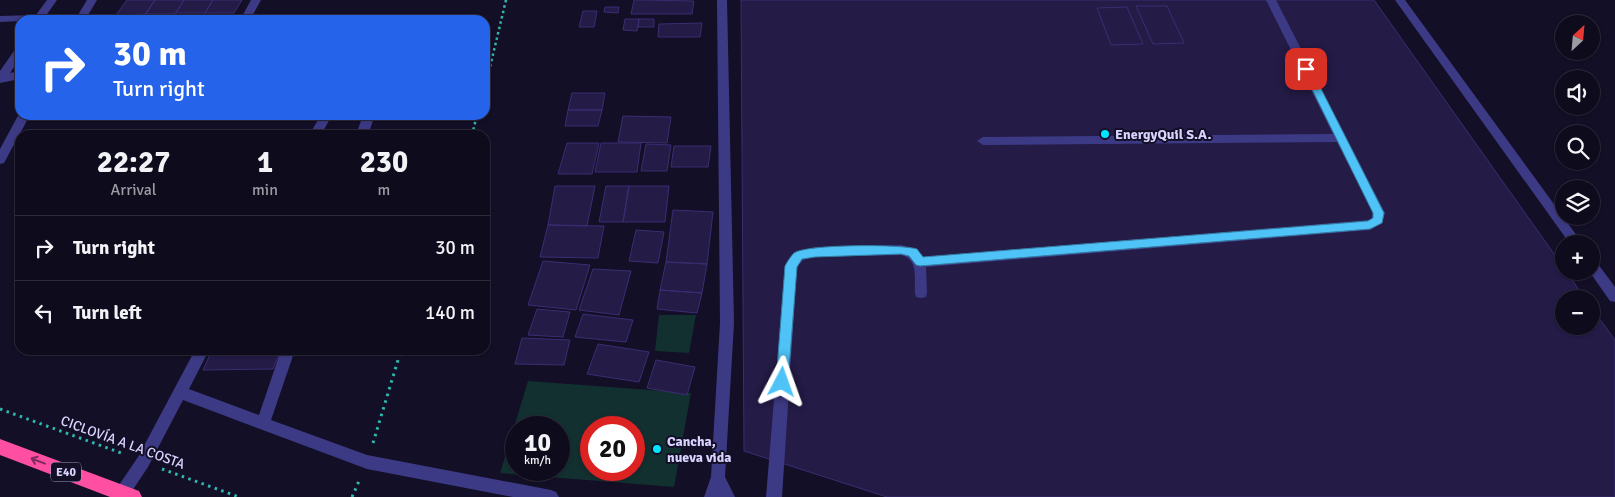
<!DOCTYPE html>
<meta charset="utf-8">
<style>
:root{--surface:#0e0b1c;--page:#1c1929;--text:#f1f3f6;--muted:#9b9ba3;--line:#2e2b3b}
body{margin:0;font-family:Signika,sans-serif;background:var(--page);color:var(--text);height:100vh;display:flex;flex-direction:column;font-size:19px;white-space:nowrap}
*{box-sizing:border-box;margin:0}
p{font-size:16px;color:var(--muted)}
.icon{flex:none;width:28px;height:28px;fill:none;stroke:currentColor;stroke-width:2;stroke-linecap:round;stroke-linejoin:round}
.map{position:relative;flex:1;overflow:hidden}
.details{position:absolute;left:15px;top:130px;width:475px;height:225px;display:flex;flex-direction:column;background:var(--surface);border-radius:15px;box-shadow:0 1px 4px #0004,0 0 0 1px var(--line)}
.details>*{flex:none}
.banner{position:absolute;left:15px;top:15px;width:475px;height:105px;border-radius:15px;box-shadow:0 1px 4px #0004,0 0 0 1px var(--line);background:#2563eb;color:#fff;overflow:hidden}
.needle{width:32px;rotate:26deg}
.tools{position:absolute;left:1555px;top:15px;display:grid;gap:10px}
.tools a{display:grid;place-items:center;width:45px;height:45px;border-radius:50%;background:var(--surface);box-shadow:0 1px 4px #0004,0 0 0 1px var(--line);font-size:25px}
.speed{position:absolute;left:505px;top:416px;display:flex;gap:10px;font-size:25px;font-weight:700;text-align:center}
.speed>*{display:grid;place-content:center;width:65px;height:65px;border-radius:50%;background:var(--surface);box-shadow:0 1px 4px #0004,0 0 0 1px var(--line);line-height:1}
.speed small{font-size:12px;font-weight:400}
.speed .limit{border:8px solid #d22;background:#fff;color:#111}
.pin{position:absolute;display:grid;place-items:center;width:42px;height:42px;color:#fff;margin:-21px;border-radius:10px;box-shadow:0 2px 8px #0006}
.me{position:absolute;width:55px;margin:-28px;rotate:4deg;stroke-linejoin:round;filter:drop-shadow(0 0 4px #0008)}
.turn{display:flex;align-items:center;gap:18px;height:105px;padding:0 15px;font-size:22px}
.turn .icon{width:65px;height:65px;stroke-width:2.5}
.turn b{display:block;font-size:35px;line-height:42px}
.eta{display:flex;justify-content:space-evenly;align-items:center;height:85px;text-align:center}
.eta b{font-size:30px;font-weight:700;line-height:35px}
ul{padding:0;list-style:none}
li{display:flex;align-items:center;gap:15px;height:65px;padding:0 15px;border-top:1px solid var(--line)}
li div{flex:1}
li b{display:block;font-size:19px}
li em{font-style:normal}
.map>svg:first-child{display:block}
</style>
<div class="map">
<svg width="1615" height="497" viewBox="0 0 1615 497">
<rect width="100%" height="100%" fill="#130f26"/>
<path fill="#12302f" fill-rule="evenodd" d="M 659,315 L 696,315 L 689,353 L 655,351 Z
M 528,381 L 691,393 L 674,487 L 500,473 ZM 516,428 L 559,428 L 559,470 L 516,470 ZM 591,428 L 634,428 L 634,470 L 591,470 Z"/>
<path fill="#241b47" stroke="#3b2d73" d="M 127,0 L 155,0 L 145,14 L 116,15 Z
M 155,0 L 184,0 L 175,14 L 146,14 Z
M 184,0 L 213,0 L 205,13 L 176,13 Z
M 213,0 L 242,0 L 234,13 L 205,13 Z
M 634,0 L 647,0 L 694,1 L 692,14 L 631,14 Z
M 741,0 L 1374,0 L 1564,268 L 1564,271 L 1566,271 L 1585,299 L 1564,299 L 1564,326 L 1591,326 L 1591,307 L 1615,340 L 1615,497 L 887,497 L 744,451 Z
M 1136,6 L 1167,6 L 1184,43 L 1153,44 Z
M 605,7 L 619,7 L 618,13 L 604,12 Z
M 1127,7 L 1143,44 L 1111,45 L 1097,8 Z
M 583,11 L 597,11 L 594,27 L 579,27 Z
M 625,19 L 639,19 L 637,31 L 623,30 Z
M 639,19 L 654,19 L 654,27 L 638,27 Z
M 702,23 L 700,37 L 658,37 L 659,24 Z
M 572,93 L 605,93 L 602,110 L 568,110 Z
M 568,110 L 602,110 L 598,126 L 565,126 Z
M 623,116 L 671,117 L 667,143 L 618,142 Z
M 567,143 L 599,143 L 592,174 L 558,174 Z
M 601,143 L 641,143 L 637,172 L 595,172 Z
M 646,144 L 671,145 L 667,171 L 641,171 Z
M 674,146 L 711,146 L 708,167 L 671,167 Z
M 555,186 L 595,186 L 587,226 L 548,225 Z
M 606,186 L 629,186 L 623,222 L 599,222 Z
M 629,186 L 669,186 L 665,222 L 623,222 Z
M 673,210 L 713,212 L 707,264 L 666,262 Z
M 548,225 L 604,226 L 598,258 L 540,257 Z
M 636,230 L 664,232 L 658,263 L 629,261 Z
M 543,261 L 590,265 L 576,310 L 528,305 Z
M 666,262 L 707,264 L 702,293 L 660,290 Z
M 593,269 L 631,271 L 619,315 L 579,310 Z
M 660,290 L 702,293 L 697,313 L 657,309 Z
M 537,309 L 570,312 L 563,337 L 528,335 Z
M 583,314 L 633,320 L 626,342 L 575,337 Z
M 522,338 L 570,340 L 564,365 L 515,364 Z
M 598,344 L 649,352 L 639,382 L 587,374 Z
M 212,350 L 281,350 L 273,369 L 203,370 Z
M 656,360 L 695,367 L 687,395 L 647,388 Z"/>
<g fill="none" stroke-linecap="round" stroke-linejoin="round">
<path stroke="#2fb8b0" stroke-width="2.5" stroke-dasharray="2.5 3" stroke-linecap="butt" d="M 485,88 L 506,0
M 472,135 L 477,115"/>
<path stroke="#2fb8b0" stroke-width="3" stroke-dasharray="2.5 4.5" stroke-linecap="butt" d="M 0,409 L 124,454
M 373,443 L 401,350
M 162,469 L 239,497
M 352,497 L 359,481"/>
<path fill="#3d3a85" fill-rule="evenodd" d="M 47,0 L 57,0 L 43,20 L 0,22 L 0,16 L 36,15 Z
M 87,0 L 97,0 L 85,20 L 75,20 Z
M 251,0 L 261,0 L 250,20 L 240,20 Z
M 717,0 L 727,0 L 734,323 L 725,477 L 735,497 L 704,497 L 711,477 L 720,323 Z
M 1266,0 L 1276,0 L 1385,213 L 1382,223 L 1370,230 L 926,267 L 927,293 L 926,297 L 921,298 L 916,297 L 915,293 C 914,277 919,260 901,255 L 815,257 L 803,260 L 797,267 L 782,497 L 766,497 L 785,266 L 795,252 L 815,247 L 901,245 L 917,249 L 923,257 L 1368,220 L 1372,218 L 1373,213 L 1337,142 L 983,145 L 977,141 L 983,137 L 1333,134 Z
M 1395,0 L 1405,0 L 1583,244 L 1570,244 Z
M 20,47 L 20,58 L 10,73 L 20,71 L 20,79 L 0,83 L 0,71 L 16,48 Z
M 20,112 L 20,115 L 30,115 L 4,163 L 0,164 L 0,149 Z
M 321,115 L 329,115 L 331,117 L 321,135 L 309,135 Z
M 363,115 L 375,115 L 368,135 L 356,135 Z
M 1591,259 L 1595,260 L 1615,287 L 1615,302 L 1610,301 L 1589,271 L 1591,271 Z
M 195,350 L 209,350 L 189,389 L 259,415 L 281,350 L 295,350 L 271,420 L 367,455 L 551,490 L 556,492 L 559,497 L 513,497 L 367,469 L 183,400 L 148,467 L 128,497 L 116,497 L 114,493 L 117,488 L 138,457 Z"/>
<path fill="#ff4fa3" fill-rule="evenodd" d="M 0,439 L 139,491 L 142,497 L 110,497 L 0,455 Z"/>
</g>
<defs><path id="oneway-shaft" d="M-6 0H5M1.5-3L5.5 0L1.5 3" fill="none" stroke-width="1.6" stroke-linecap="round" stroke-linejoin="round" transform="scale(1.25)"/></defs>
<use stroke="#7d2c5e" href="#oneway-shaft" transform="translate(38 461) rotate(-159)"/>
<path fill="#4fc3f7" stroke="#337fa1" d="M 1306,66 L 1311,69 L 1384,213 L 1382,223 L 1370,229 L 920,266 L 916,265 L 909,256 L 901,254 L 815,257 L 802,259 L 797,267 L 788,382 L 787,386 L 782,388 L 778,386 L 776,382 L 785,266 C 787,262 791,256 794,253 C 806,244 901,244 917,249 L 923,257 L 1368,221 L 1373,218 L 1373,213 L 1302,69 Z"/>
<g fill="#00e5ff" stroke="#130f26" stroke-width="2">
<circle cx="1105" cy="134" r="5"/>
<circle cx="657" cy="449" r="5"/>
</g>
<g text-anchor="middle" stroke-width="4" stroke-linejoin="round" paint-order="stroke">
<rect fill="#130f26" stroke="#9e99be" stroke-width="1" x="51" y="462.5" width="30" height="19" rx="4"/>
<g font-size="12" font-weight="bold" fill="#d9d4ff">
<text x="66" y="476">E40</text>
</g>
<g font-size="14" font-weight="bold" fill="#d9d4ff" stroke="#130f26" text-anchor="start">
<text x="1115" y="139">EnergyQuil S.A.</text>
<text x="667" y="446">Cancha,<tspan x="667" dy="16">nueva vida</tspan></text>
</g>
<g font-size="14" fill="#d9d4ff" stroke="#130f26">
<text transform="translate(123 442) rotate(20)" y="5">CICLOVÍA A LA COSTA</text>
</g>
</g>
</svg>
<div class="tools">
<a><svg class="needle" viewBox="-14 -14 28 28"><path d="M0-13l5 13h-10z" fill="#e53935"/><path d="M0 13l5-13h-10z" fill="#9b9ba3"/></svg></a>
<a><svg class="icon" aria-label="sound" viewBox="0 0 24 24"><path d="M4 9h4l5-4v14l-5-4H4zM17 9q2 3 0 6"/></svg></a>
<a><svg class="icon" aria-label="search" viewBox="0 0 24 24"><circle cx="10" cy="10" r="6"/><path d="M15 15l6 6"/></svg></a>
<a><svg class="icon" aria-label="layers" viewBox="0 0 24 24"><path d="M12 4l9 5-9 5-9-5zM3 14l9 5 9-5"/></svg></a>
<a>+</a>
<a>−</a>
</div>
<div class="speed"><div>10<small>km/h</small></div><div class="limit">20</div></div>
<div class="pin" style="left:1306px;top:69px;background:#d93025"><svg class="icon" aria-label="arrive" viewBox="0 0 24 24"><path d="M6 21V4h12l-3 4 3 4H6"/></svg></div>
<svg class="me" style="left:782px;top:382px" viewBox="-20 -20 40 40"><path d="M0-17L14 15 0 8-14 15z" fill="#4fc3f7" stroke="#fff" stroke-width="4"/></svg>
<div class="banner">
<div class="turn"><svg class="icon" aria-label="right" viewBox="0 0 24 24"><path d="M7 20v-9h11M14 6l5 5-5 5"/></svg><div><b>30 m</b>Turn right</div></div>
</div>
<section class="details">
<div class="eta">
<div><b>22:27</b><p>Arrival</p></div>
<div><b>1</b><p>min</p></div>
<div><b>230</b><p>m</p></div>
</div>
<ul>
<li><svg class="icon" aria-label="right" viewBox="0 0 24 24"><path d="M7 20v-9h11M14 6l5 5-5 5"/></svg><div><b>Turn right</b></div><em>30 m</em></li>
<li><svg class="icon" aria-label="left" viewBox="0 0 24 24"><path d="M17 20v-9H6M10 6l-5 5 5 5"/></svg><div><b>Turn left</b></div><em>140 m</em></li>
</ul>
</section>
</div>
